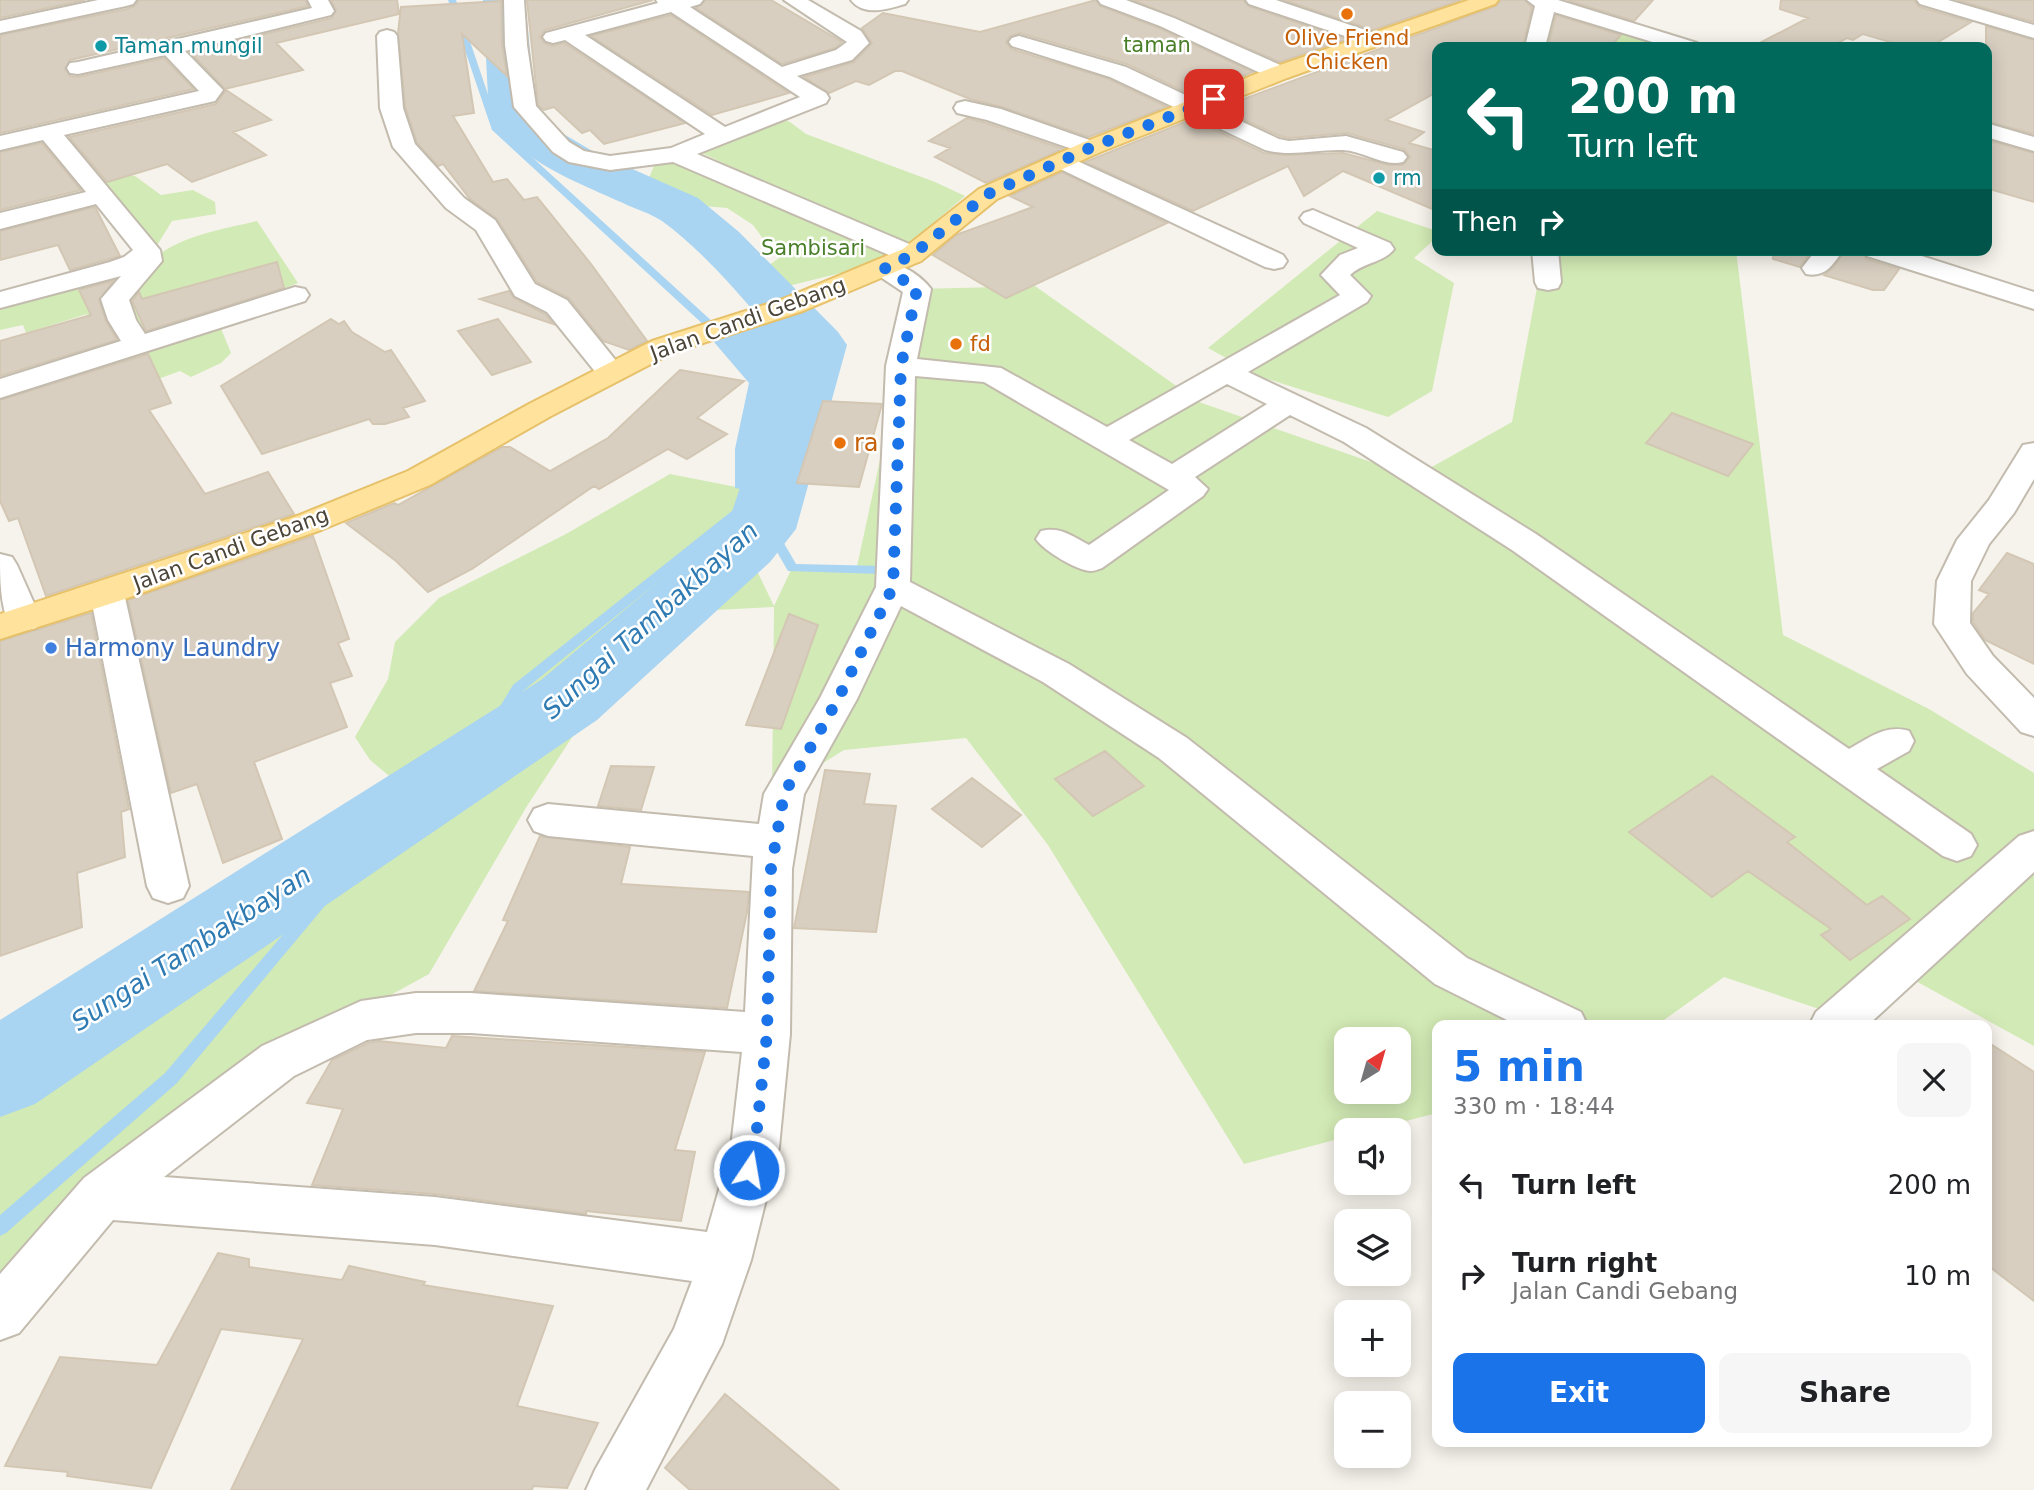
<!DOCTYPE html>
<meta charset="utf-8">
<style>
:root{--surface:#fff;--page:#f6f6f6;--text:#202124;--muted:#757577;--accent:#1a73e8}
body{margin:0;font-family:"DejaVu Sans",sans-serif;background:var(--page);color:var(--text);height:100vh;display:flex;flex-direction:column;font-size:26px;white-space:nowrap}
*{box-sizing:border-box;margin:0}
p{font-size:23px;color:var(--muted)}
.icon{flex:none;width:38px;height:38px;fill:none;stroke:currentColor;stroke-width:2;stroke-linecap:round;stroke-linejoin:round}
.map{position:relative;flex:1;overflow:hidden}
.panel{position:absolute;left:1432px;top:1020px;width:560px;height:427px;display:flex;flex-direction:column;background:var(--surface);border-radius:14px;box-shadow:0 4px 18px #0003}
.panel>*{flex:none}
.banner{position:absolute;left:1432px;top:42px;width:560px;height:214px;border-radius:14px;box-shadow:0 4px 18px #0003;background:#00695c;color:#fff;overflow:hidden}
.needle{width:46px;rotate:37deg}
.controls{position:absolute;left:1334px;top:1027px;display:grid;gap:14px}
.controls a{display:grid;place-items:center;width:77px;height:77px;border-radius:14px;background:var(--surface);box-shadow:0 4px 18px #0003;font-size:35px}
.pin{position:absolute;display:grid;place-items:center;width:60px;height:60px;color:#fff;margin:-30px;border-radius:14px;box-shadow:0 4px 10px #0006}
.me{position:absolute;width:77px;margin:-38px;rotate:12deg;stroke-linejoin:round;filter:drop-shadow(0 0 5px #0008)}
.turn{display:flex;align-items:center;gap:24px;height:147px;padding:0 21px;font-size:32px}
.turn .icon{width:91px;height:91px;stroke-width:2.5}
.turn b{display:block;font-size:49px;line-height:60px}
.then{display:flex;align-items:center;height:66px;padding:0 21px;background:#0003;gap:14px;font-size:26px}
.round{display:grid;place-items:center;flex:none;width:74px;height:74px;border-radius:14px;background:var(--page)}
.headline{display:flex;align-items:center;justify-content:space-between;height:119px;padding:0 21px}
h1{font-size:42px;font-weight:700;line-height:52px;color:var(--accent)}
.action{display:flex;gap:14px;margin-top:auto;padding:14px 21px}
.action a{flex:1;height:80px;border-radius:14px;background:var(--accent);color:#fff;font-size:28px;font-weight:700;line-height:80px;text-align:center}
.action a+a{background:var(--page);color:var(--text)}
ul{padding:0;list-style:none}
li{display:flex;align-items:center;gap:21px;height:91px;padding:0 21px}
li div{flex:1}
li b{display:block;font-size:26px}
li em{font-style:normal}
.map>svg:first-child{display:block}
</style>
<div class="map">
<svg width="2034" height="1490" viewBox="0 0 2034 1490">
<rect width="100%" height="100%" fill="#f6f3ec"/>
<path fill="#d2eab5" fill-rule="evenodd" d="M 1524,0 L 1539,0 L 1673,47 L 1511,47 Z
M 775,117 L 790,122 L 806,134 L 935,182 L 965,196 L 905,247 L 695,150 Z
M 667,154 L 894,250 L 861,268 L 780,288 L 768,266 L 783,255 L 777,244 L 764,240 L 753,225 L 727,208 L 691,205 L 647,183 L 656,161 Z
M 117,174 L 135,176 L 161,195 L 193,190 L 215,202 L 216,214 L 172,221 L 153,252 L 96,182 Z
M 1377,211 L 1437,231 L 1437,237 L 1414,258 L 1454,283 L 1432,391 L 1388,417 L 1261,377 L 1208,348 Z
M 257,221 L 298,283 L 257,299 L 220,326 L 231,353 L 221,363 L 191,377 L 180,371 L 158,379 L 95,378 L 103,352 L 87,314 L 26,333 L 23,325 L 0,330 L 0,304 L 157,256 C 184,235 224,229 257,221 Z
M 1544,250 L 1736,250 L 1783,635 L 1929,709 L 2034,773 L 2034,1046 L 1892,968 L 1825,1011 L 1724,977 L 1657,1025 L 1437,1026 L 1437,1113 L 1371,1130 L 1346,1130 L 1346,1137 L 1244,1164 L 1048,845 L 966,738 L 844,750 L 772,795 L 774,607 L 716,610 L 640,668 L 584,719 L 527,806 L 429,974 L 276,1058 L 0,1300 L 0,1060 L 18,1035 L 189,912 L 393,833 L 539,736 L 718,570 L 569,700 L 417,799 L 370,760 L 355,737 L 388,679 L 395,642 L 439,598 L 566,534 L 670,474 L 772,494 L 761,529 L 745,546 L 774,606 L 792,568 L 856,571 L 917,289 L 1035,286 L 1199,402 L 1414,477 L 1512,422 ZM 1346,1040 L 1398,1040 L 1398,1092 L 1346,1092 Z"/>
<path fill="#a9d4f2" d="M 773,317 L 808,345 L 772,494 L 735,488 L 735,449 L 749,383 L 708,335 Z"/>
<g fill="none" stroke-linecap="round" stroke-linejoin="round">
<path fill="#a9d4f2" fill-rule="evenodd" d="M 448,0 L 456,0 L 499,127 L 726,334 L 726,338 L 718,338 L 492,130 Z
M 755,469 L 761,473 L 759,500 L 796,564 L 883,566 L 900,576 L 898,579 L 890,579 L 881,574 L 788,571 L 751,507 L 523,691 L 498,734 L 359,865 L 177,1083 L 6,1233 L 0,1236 L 0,1215 L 165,1073 L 349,857 L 488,726 L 513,685 L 747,499 L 749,473 Z"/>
<path fill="#a9d4f2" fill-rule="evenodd" d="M 483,0 L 525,0 L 536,112 L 550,126 L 594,152 L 698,198 L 739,232 L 838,332 L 847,345 L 796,529 L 770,562 L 597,720 L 35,1104 L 0,1117 L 0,1020 L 541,680 L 720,530 L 729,521 L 786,347 C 747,305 709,255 662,221 C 650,213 635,209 623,203 C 574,181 520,161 489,116 Z"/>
</g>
<path fill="#d8cfc1" stroke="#d3c7b4" stroke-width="2" d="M 0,0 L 85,0 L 0,18 Z
M 139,0 L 305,0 L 308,6 L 70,60 L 65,69 L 70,76 L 78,77 L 164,58 L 194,89 L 0,133 L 0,35 L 127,9 L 135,6 Z
M 331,0 L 397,0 L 399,14 L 276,43 L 303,70 L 225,89 L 190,52 L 332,18 L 336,10 Z
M 527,0 L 653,0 L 545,30 L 540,37 L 544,43 L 552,46 L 564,43 L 685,123 L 604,144 L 590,130 L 582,133 L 554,107 L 544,110 L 538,105 Z
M 706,0 L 771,0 L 842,42 L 835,48 L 782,64 L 696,8 Z
M 1096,0 L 1100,6 L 1159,28 L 1253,72 L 1194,96 L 1127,64 L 1020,33 L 1010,36 L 1006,42 L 1011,49 L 1109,79 L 1167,107 L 1089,137 L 1002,107 L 970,99 L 902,71 L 895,71 L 869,85 L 856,81 L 829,93 L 804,77 L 854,62 L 872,43 L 862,28 L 883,13 L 980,32 Z
M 1133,0 L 1243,0 L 1248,6 L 1347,39 L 1280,62 Z
M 1284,0 L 1461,0 L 1373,30 Z
M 1501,0 L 1524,0 L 1532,7 L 1523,47 L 1437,47 L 1437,92 L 1386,120 L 1424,132 L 1409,143 L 1437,151 L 1437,211 L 1343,171 L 1304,196 L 1288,166 L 1193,211 L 1085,162 L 1192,119 L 1264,153 L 1285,155 L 1343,153 L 1388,165 L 1403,165 L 1410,157 L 1404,149 L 1347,133 L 1289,138 L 1280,136 L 1219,108 L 1496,6 Z
M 1567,0 L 1653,0 L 1634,21 Z
M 1781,0 L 1914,0 L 1919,7 L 1971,22 L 1930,47 L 1907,47 L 1863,34 L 1853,40 L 1847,38 L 1830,47 L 1752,47 L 1808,18 L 1780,9 Z
M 1957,0 L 2034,0 L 2034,22 Z
M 501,1 L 502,45 L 507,76 L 462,34 L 474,113 L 453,116 L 493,182 L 507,179 L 524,200 L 537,197 L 591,264 L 647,341 L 629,350 L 603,341 L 569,298 L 537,282 L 497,219 L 470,199 L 443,164 L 438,166 L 417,143 L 405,106 L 398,33 L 401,7 Z
M 671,15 L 789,93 L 712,115 L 591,36 Z
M 1556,15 L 1621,35 L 1610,47 L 1548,47 Z
M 1986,26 L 2034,40 L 2034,134 L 1986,121 Z
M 226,90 L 271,120 L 233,132 L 266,155 L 192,182 L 167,164 L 107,182 L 69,137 L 216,104 Z
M 967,118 L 986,123 L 1063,149 L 986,183 L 935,157 L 950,148 L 929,141 Z
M 1986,140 L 2034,153 L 2034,202 L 1986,188 Z
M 42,143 L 81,190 L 0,210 L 0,152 Z
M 1062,172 L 1167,223 L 1006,298 L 933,255 L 956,235 L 1033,207 L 1010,196 Z
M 95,207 L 120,256 L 70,270 L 58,245 L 0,260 L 0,231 Z
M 1774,250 L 1812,250 L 1800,267 L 1773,259 Z
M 1845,250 L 1861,250 L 1866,259 L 1899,269 L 1884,290 L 1873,290 L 1824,275 L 1834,267 Z
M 277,262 L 284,288 L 146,331 L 132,301 L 139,292 L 142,299 Z
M 113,281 L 99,300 L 106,321 L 117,340 L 0,376 L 0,341 L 91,315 L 79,290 Z
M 509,291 L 514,298 L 545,314 L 553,324 L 480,299 Z
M 331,319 L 339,324 L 344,321 L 352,332 L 385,352 L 391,350 L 425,401 L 403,408 L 409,417 L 385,424 L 373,424 L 369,419 L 262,454 L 221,386 Z
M 498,319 L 531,362 L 492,375 L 458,331 Z
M 148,354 L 171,403 L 149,410 L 205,494 L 268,472 L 294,514 L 46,596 L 18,518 L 9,521 L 0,501 L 0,400 Z
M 680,370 L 744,381 L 697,418 L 727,434 L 687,459 L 668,449 L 599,489 L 594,486 L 472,569 L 428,592 L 396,561 L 346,523 L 394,503 L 398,505 L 502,447 L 510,447 L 550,471 L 608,438 Z
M 823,401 L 882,404 L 859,487 L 797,483 Z
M 1672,413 L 1753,444 L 1728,476 L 1646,443 Z
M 313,536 L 349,639 L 338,643 L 352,676 L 330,683 L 347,727 L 254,762 L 282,839 L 223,863 L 197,784 L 171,793 L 128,600 Z
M 2007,553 L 2034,564 L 2034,664 L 1985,640 L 1973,622 L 1973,613 L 1989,594 L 1979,590 Z
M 91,613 L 129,809 L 121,812 L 125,857 L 77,873 L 82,927 L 0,956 L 0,641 Z
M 789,614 L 818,625 L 781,729 L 746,725 Z
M 1105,751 L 1144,786 L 1093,816 L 1055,779 Z
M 611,766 L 654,767 L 641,810 L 598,806 Z
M 825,770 L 870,774 L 864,804 L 896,806 L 876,932 L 794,928 Z
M 1712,776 L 1795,837 L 1787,842 L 1867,905 L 1882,896 L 1910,919 L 1850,960 L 1821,935 L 1831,929 L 1748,871 L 1712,897 L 1629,832 Z
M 972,778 L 1021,815 L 982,847 L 932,809 Z
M 540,836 L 630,847 L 621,884 L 749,892 L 747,912 L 727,1008 L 474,991 L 508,921 L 503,920 Z
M 452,1036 L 705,1052 L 675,1150 L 695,1152 L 681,1221 L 586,1211 L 586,1214 L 435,1194 L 312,1185 L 343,1109 L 307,1103 L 332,1060 L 368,1043 L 379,1041 L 446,1048 Z
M 1986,1041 L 2034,1072 L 2034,1301 L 1986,1264 Z
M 218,1253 L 249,1259 L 249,1267 L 342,1280 L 349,1266 L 425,1282 L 423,1285 L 553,1306 L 517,1406 L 598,1423 L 567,1488 L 533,1486 L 532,1490 L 231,1490 L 303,1339 L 221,1329 L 151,1488 L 67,1476 L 68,1472 L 5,1466 L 60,1357 L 157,1365 Z
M 725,1394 L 839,1490 L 690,1490 L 665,1468 Z"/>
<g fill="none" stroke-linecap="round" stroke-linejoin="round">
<defs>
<path id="minor" d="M 98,0 L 136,0 L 133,4 L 126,6 L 0,33 L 0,21 Z
M 308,0 L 328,0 L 334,11 L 331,15 L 185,51 L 223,90 L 215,101 L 64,135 L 160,250 L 162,261 L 129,300 L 136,320 L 145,334 L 295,287 L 305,289 L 309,295 L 305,301 L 0,398 L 0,379 L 121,341 L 108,320 L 101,299 L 121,276 L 0,308 L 0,292 L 110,262 L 124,257 L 133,250 L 96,204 L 0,229 L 0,213 L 86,192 L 43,140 L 0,150 L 0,136 L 199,91 L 165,55 L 78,74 L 70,73 L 67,68 L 70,63 L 78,62 L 312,8 Z
M 504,0 L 524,0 L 527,45 L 536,106 L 569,142 L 584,151 L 610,156 L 671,148 L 705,134 L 565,40 L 553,43 L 546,41 L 543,37 L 546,33 L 658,3 L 656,0 L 703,0 L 700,4 L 690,7 L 782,67 L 836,50 L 847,42 L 784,0 L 808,0 L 861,31 L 869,43 L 852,60 L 797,76 L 826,93 L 829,98 L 826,103 L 697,154 L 921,249 L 925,255 L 921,261 L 912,263 L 903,261 L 673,162 L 610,170 L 569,162 L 553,152 L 514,107 L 505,45 ZM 671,12 L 800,97 L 725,127 L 585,35 Z
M 851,0 L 908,0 L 905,4 C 888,9 864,17 851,0 Z
M 1098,0 L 1126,0 L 1174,18 L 1287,68 L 1290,73 L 1287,78 L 1271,78 L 1160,26 L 1101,4 Z
M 1246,0 L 1276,0 L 1383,36 L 1386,40 L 1383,44 L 1369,44 L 1249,4 Z
M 1527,0 L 1558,0 L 1697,43 L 1701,47 L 1669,47 L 1554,12 L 1545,47 L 1525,47 L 1535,6 Z
M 1917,0 L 1948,0 L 2034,25 L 2034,38 L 1920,4 Z
M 387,30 L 394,32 L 397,36 L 403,108 L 415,144 L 464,198 L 495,220 L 535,284 L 567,300 L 621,367 L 626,373 L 621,379 L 611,382 L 601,379 L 547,312 L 515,296 L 476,230 L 446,208 L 393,147 L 380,108 L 377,36 L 380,32 Z
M 1019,36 L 1126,67 L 1279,139 L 1289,141 L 1346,136 L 1403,152 L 1407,157 L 1403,162 C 1383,167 1364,151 1343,150 C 1316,149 1292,157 1265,150 L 1110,77 L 1012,46 L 1009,42 L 1012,38 Z
M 965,101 L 1001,109 L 1098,143 L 1102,148 L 1098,153 L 1090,155 L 987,120 L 957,113 L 954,108 L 957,103 Z
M 1986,123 L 2034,137 L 2034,151 L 1986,137 Z
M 1062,154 L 1283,255 L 1287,261 L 1283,267 L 1274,269 L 1265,267 L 1054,166 L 1050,161 L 1054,156 Z
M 1313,210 L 1390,243 L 1394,249 C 1385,262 1362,263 1350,275 L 1371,296 L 1367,302 L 1248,372 L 1366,428 L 1536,534 L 1849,749 C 1869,738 1886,724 1909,731 L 1914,741 L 1909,751 L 1877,769 L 1971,834 L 1977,845 L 1971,856 L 1957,861 L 1943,856 L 1512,550 L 1344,442 L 1290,415 L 1195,477 L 1208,489 L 1203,496 L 1102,568 C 1098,569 1095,571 1091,571 C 1077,571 1043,550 1036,539 L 1041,531 C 1060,526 1072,536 1089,545 L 1169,490 L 984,382 L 915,376 L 910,582 L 1069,664 L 1187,738 L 1467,958 L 1581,1012 L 1588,1026 L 1519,1026 L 1435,984 L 1159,758 L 1043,682 L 901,606 L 857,699 L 804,794 L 792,869 L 790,1034 L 779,1147 L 751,1260 L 722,1344 L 646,1490 L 586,1490 L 595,1470 L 674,1329 L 692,1281 L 435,1245 L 113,1220 L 19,1333 L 0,1340 L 0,1274 L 84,1178 L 262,1046 L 361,1001 L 416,993 L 471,993 L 745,1012 L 753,856 L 548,836 L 534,831 L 528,820 L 534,809 L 548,804 L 759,824 L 764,794 L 820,698 L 876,587 L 886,366 L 903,292 L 876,274 L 872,268 L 876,262 C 894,258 920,274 931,289 L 917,359 L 1001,368 L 1107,427 L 1340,295 L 1321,275 L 1340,255 L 1358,248 L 1304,223 L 1300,218 L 1304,213 ZM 1227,384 L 1267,404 L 1172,464 L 1129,440 ZM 416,1033 L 471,1033 L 742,1052 L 731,1147 L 707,1232 L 435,1197 L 164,1177 L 294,1076 L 367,1040 Z
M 1532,250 L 1558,250 L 1561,282 L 1558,288 L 1548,290 L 1538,288 L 1535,282 Z
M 1816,250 L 1843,250 C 1833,265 1825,278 1806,274 L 1802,268 Z
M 1863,250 L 1903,250 L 2034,292 L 2034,309 L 1867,256 Z
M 2034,443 L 2034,479 L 2014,513 L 1989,544 L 1971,581 L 1970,623 L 1993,656 L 2034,698 L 2034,736 L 2021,732 L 1967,674 L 1934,624 L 1937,581 L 1957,540 L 1989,500 L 2023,445 Z
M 0,554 L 12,557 L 17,565 L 41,619 L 36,628 L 23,631 L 10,628 C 0,604 0,580 0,554 Z
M 107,581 L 119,585 L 124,593 L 189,886 L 183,898 L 168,903 L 153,898 L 147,886 L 90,593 L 95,585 Z
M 2034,831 L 2034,872 L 1867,1026 L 1809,1026 L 1816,1012 L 2019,836 Z"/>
<path id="major" d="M 1469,0 L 1498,0 L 1495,4 L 1287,78 L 1098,153 L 997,199 L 921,261 L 803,311 L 672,353 L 551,416 L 430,485 L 321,530 L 119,601 L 0,639 L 0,614 L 297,516 L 408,471 L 529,404 L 652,341 L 783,299 L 903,249 L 979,189 L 1082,143 L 1271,68 Z"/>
</defs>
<use href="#minor" stroke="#c2bbae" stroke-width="4"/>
<use href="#major" stroke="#e6c16a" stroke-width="4"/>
<use href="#minor" fill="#fff" fill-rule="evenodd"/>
<use href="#major" fill="#ffe39c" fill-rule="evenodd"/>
</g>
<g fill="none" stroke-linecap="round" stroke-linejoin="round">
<path stroke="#1a73e8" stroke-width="12" stroke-dasharray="0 21.6" d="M 749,1170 L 755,1147 L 767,1034 L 771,869 L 784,794 L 838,699 L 893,587 L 901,366 L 917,289 L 885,268 L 912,255 L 988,194 L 1090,148 L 1214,99"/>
</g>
<g fill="#e8710a" stroke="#fff" stroke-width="2.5">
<circle cx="1347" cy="14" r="7"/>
<circle cx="956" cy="344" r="7"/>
<circle cx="840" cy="443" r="7"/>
</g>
<g fill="#0f9aa8" stroke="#fff" stroke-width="2.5">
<circle cx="101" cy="46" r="7"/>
<circle cx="1379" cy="178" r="7"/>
</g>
<circle fill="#3f7fe0" stroke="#fff" stroke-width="2.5" cx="51" cy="648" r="7"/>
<g text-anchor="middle" stroke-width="5" stroke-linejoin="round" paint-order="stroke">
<g font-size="21" fill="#c56008" stroke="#fff">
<text x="1347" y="45">Olive Friend<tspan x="1347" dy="24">Chicken</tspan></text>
<text x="970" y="351" text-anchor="start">fd</text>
</g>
<g font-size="21" fill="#4a7f2a" stroke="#fff">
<text x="1157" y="52">taman</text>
<text x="813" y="255">Sambisari</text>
</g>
<g font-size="21" fill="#0d838f" stroke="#fff" text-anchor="start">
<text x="115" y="53">Taman mungil</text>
<text x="1393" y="185">rm</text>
</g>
<g font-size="21" fill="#4b4439" stroke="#fff">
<text transform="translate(748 319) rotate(-20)" y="7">Jalan Candi Gebang</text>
<text transform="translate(231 549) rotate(-20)" y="7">Jalan Candi Gebang</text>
</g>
<g font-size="24" fill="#c56008" stroke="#fff" text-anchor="start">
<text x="854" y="451">ra</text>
</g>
<g font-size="24" fill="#366cbe" stroke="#fff" text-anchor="start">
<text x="65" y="656">Harmony Laundry</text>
</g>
<g font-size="26" font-style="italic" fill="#2e7ab2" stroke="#fff">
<text transform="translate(650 620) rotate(-42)" y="9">Sungai Tambakbayan</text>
<text transform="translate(191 948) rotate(-33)" y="9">Sungai Tambakbayan</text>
</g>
</g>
</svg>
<div class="controls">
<a><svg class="needle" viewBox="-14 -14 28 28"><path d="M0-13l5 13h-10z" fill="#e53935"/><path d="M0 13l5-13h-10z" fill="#757577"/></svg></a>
<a><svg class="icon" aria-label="sound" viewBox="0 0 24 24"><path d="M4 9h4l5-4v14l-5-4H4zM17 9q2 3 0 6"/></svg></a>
<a><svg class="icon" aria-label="layers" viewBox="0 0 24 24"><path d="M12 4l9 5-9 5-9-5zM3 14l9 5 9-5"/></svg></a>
<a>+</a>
<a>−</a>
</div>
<div class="pin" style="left:1214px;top:99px;background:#d93025"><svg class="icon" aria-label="arrive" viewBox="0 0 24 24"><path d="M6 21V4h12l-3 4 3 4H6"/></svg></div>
<svg class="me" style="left:749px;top:1170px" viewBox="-20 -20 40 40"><circle r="17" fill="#1a73e8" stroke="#fff" stroke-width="3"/><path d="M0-11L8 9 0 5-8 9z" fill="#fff"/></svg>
<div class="banner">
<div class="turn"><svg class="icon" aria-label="left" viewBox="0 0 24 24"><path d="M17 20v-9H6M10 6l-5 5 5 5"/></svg><div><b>200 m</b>Turn left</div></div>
<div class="then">Then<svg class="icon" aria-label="right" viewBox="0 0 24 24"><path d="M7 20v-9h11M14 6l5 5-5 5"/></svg></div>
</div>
<section class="panel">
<div class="headline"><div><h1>5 min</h1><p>330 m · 18:44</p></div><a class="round"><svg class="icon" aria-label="close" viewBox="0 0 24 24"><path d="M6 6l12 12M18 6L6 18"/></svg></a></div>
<ul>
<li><svg class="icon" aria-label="left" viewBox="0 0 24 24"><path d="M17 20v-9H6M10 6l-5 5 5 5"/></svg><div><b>Turn left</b></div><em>200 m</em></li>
<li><svg class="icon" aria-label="right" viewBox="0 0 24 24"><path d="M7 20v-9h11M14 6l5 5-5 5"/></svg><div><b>Turn right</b><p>Jalan Candi Gebang</p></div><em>10 m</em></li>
</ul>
<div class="action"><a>Exit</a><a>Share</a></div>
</section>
</div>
